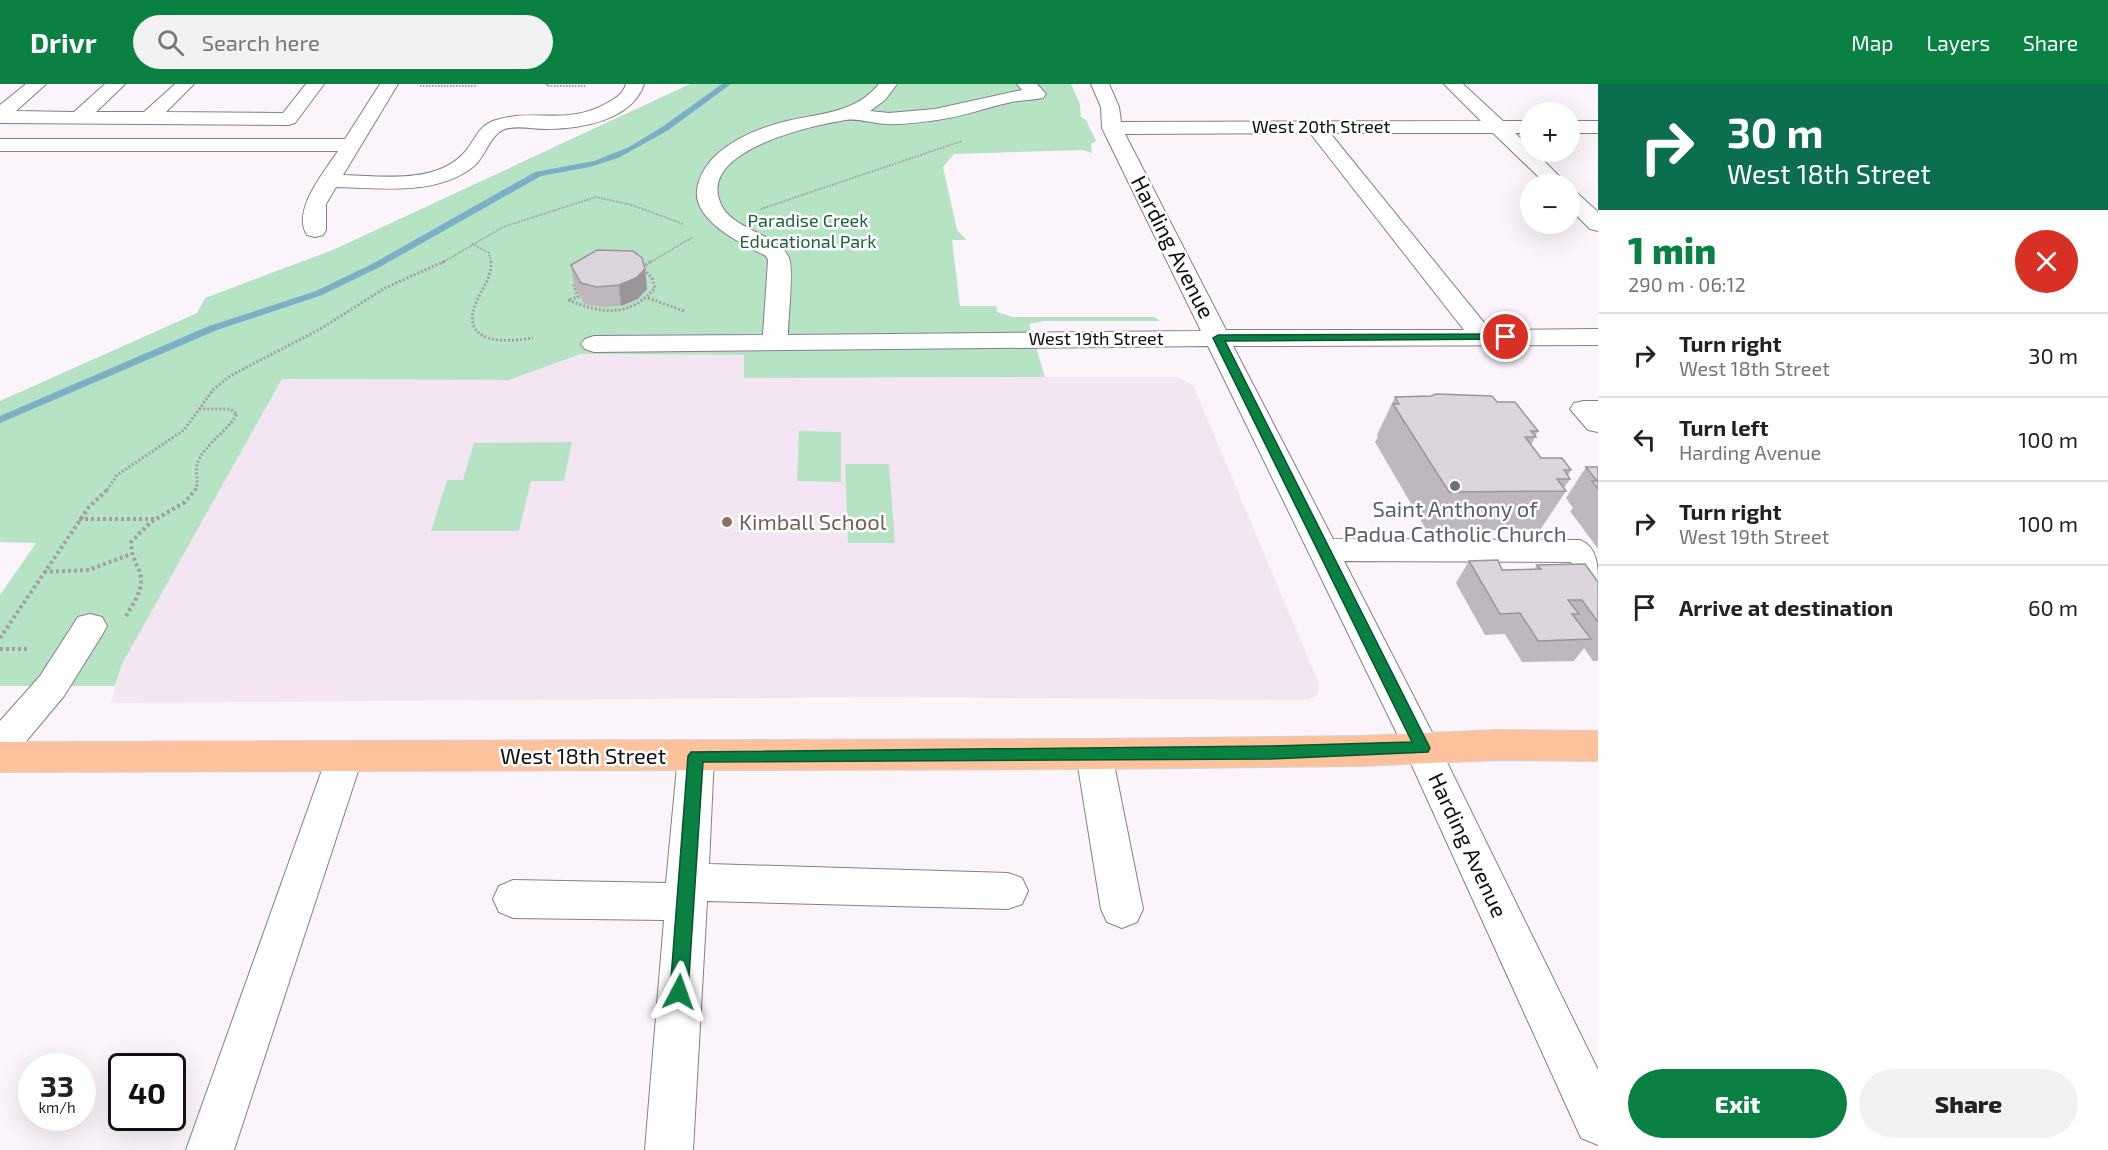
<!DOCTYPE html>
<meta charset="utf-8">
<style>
:root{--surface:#fff;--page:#f2f2f2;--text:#222;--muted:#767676;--line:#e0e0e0;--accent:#0b8043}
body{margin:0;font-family:"Exo 2",sans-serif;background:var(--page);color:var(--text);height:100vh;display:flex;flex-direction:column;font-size:22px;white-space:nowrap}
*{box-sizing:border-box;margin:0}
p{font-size:20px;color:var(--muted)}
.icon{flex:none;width:33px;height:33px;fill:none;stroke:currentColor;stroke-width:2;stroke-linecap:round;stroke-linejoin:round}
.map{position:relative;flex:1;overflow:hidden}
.drawer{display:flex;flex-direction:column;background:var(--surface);width:510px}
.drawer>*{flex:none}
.hud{background:#0b6e4f;color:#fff;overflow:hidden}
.controls{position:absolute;left:1520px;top:18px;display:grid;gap:12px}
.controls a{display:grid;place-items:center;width:60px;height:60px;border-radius:50%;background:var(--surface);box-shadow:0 6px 24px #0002;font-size:30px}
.speed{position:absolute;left:18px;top:969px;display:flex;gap:12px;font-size:30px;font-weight:700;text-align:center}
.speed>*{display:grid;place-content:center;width:78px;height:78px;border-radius:50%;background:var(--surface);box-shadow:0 6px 24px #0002;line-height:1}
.speed small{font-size:15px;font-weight:400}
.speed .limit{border:3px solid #111;border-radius:9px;background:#fff;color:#111}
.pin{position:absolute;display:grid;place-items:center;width:51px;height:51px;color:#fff;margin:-26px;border:3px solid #fff;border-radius:50%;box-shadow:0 2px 6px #0007}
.me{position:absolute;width:66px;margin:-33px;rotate:4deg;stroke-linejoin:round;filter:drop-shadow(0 0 4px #0008)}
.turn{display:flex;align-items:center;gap:21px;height:126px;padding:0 30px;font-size:27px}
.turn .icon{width:78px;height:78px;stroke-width:2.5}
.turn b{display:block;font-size:42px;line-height:51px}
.round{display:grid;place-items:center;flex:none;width:63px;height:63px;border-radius:32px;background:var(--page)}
.headline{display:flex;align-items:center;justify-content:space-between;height:102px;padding:0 30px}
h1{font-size:36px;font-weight:800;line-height:45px;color:var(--accent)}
.button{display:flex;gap:12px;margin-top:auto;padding:12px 30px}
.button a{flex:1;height:69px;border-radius:36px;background:var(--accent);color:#fff;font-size:24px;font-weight:800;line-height:69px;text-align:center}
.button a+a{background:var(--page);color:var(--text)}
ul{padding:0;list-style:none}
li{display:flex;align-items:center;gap:18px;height:84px;padding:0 30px;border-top:2px solid var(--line)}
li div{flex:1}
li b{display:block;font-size:22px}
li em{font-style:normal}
header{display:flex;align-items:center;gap:36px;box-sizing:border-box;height:84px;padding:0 30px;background:var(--accent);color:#fff}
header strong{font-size:28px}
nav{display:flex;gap:33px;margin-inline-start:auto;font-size:21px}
.search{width:420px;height:54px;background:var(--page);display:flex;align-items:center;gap:15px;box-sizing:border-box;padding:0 21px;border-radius:33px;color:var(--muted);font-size:22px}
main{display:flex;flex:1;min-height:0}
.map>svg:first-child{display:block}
</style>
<header>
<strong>Drivr</strong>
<div class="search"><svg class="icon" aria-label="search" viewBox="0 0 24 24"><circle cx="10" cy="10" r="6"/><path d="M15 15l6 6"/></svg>Search here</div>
<nav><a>Map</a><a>Layers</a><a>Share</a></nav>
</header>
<main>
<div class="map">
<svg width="1598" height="1066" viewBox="0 0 1598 1066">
<rect width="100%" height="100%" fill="#fbf4fa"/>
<path fill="#f3e6f2" d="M 581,270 L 745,271 L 744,294 L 1177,293 L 1193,301 L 1319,600 L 1318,611 L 1308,616 L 880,613 L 111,619 L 122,580 L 282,295 L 509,296 Z"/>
<path fill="#b7e3c5" d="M 690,0 L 1071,0 L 1080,20 L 1081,33 L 1086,36 L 1096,57 L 1091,60 L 1092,69 L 1082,66 L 954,70 L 943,83 L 957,146 L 967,156 L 952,156 L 960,222 L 996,222 L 997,228 L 1013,233 L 1155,233 L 1160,237 L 1044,237 L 1029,240 L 1045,293 L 744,294 L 744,271 L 581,270 L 509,296 L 282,295 L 122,580 L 115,602 L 0,602 L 0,511 L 36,459 L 0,458 L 0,317 L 197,229 L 205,214 L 335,165 Z
M 799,347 L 841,348 L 841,398 L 797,397 Z
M 572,358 L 564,397 L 531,397 L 519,447 L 431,447 L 447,396 L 463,396 L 474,359 Z
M 845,380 L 889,380 L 895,459 L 848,459 Z"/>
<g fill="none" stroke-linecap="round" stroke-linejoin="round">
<path fill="#7ab0c6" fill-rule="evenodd" d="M 722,0 L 731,0 L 667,47 L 618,74 L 590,83 L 541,92 L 378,184 L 322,211 L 217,246 L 0,339 L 0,332 L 209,242 L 316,207 L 372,180 L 535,88 L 594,77 L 629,63 L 662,43 Z"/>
<defs>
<path id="minor" d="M 26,0 L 46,0 L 16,27 L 74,28 L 105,0 L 125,0 L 96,28 L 144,28 L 175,0 L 194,0 L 166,28 L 283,29 L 306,0 L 324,0 L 295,39 L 288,41 L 0,39 L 0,21 Z
M 380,0 L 398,0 L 343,91 C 380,92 433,100 462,71 C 475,59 476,42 496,36 C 535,24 567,42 607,19 C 616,14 623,10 626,0 L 644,0 C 632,37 579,45 546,45 C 533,45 518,41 505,45 C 489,51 486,73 473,83 C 436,112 380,104 336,103 L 326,120 L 326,146 L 323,151 L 315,153 L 307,151 C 291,127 325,87 338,67 L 0,67 L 0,55 L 345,55 Z
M 879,0 L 897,0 L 885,16 L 870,27 L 889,29 L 935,25 L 1022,6 L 1017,0 L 1037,0 L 1046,10 L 1043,14 C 1033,16 1022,16 1012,18 C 987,23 963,33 937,36 C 921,38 903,41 887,40 C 874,40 859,34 846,36 C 813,41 699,66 720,118 C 731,147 779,149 789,174 C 794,186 788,234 788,251 L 1201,247 L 1102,44 L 1101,23 L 1091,0 L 1109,0 L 1119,23 L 1121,38 L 1481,37 L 1444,0 L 1463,0 L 1503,37 L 1530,37 L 1530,49 L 1515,49 L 1530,63 L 1530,68 L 1535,68 L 1567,100 L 1546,100 L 1493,49 L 1330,49 L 1490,246 L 1598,245 L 1598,261 L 1233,262 L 1333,455 L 1580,456 C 1598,463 1598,482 1598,503 L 1587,500 L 1571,478 L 1344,477 L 1440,664 L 1598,986 L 1598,1061 L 1581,1054 L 1404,664 L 1208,262 L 594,268 L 585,265 L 581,260 L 585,255 L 594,252 L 763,251 L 768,176 L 766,172 C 742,160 688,135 698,101 C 707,64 754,45 787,37 C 821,29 856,29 879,0 ZM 1310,49 L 1464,246 L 1226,246 L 1125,50 Z
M 1569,37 L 1598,37 L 1598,49 L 1569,49 Z
M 1569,106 L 1576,108 L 1598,128 L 1598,147 L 1590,145 L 1569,124 Z
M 1584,317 L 1598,317 L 1598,348 L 1588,346 L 1570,325 L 1574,319 Z
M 90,530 L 102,533 L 107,542 L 102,551 L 64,612 L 13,673 L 0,677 L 0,637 L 40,592 L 78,533 Z
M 1094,655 L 1107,659 L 1112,670 L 1143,825 L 1137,838 L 1122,844 L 1107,838 L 1101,825 L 1076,670 L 1081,659 Z
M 345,657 L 358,661 L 363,672 L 234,1066 L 186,1066 L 327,672 L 332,661 Z
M 696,657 L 709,661 L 714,672 L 709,780 L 1008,789 L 1022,794 L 1028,807 L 1022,820 L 1008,825 L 707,817 L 693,1066 L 645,1066 L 664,836 L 513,834 L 499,828 L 493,815 L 499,802 L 513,796 L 666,799 L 678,672 L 683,661 Z"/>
<path id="major" d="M 1498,646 L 1598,647 L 1598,677 L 1498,676 L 1360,682 L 1094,685 L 0,688 L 0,658 L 1094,655 L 1360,652 Z"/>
</defs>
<use href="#minor" stroke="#867f85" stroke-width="2"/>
<use href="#major" stroke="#d4d4d4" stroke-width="2"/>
<path stroke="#a39ea2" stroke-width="2" stroke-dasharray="1.5 1.5" stroke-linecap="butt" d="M 547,0 L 547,2 L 585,2
M 420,2 L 475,2 L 476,0
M 761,125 L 962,57
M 472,160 L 489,169 L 491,179
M 442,179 L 503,143 L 596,113 L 632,121 L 683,140
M 649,179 L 693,153"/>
<path stroke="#a39ea2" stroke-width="3" stroke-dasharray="2 2" stroke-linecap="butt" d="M 491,177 C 492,195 481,205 475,221 C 461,262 509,258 533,254
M 609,179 L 642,183 L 652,194 L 655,204 C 629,234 602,230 568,216 L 578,213 L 574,202 L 578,197 L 597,186 L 593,181 Z
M 642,183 L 652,177
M 648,214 L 684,227
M 107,406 L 117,391 L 184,346 L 213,306 L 230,292 L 322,244 L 385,204 L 445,177
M 195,406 C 200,397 194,388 198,378 C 205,360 227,348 237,330 L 230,325 L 199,325"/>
<path stroke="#a39ea2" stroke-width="4" stroke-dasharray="3 3" stroke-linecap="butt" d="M 79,435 L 155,435
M 44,488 L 89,486 L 131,470
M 126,532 C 134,518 146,503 139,486 C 135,477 131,469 131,458 L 151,438 L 185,418 L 196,405
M 0,554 L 89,423 L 108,405
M 0,565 L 30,565"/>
<use href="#minor" fill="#fff" fill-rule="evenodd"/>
<use href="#major" fill="#fdc19b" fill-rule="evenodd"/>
</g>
<path fill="#beb7bd" d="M 571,181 L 645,185 L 647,205 L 638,215 L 621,222 L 600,223 L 584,220 L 574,201 Z
M 1395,313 L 1497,318 L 1538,347 L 1531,361 L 1541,374 L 1571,386 L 1568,391 L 1570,395 L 1564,404 L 1566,407 L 1540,446 L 1427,447 L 1375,358 L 1378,353 L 1377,351 Z
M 1586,383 L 1598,383 L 1598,465 L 1570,427 L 1573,424 L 1566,414 Z
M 1469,477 L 1502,486 L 1534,486 L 1537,481 L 1598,498 L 1598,577 L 1593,577 L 1584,564 L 1574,577 L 1522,578 L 1505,550 L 1485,551 L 1456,499 Z"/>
<path fill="#9b959a" d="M 645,185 L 647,205 L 638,215 L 621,222 L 619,201 Z"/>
<path fill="#ddd5dc" stroke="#9b959a" stroke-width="1.5" d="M 597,166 L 633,167 L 642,174 L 645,185 L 636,194 L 619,201 L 597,203 L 581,199 L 571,181 Z
M 1436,310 L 1492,312 L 1497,318 L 1515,318 L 1538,347 L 1531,347 L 1536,353 L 1525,353 L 1541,374 L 1562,374 L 1571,386 L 1564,386 L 1570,395 L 1557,395 L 1566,407 L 1449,408 L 1393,320 L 1399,320 L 1395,313 L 1431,312 Z
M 1586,383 L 1598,383 L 1598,405 L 1592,397 L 1597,397 Z
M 1498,476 L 1502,486 L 1541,485 L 1537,481 L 1585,480 L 1598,498 L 1598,538 L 1582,516 L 1568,516 L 1579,530 L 1572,530 L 1591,555 L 1538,557 L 1520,529 L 1500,530 L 1469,477 Z"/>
<path fill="#0b8043" stroke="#07532c" stroke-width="1.5" d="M 1506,250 L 1512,253 L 1510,255 L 1225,257 L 1430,664 L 1428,668 L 1271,675 L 703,678 L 688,908 L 686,914 L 679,917 L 673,914 L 670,908 L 688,672 L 691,668 L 1271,662 L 1412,658 L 1213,254 L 1218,251 Z"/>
<circle fill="#6b7280" stroke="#fff" stroke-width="2" cx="1455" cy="402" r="6"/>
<circle fill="#8d6e63" stroke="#fff" stroke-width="2" cx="727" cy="438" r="6"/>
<g text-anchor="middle" stroke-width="5" stroke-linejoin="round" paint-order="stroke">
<g font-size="18" fill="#110f11" stroke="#fff">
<text x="1321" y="49">West 20th Street</text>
<text x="1096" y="261">West 19th Street</text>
</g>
<g font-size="18" fill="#1c613a" stroke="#fff">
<text x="808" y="143">Paradise Creek<tspan x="808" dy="21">Educational Park</tspan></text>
</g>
<g font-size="22" fill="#110f11" stroke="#fff">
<text transform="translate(1173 163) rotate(63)" y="8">Harding Avenue</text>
<text x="583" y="680">West 18th Street</text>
<text transform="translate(1468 761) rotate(65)" y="8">Harding Avenue</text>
</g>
<g font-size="22" fill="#5b616d" stroke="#fff">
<text x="1455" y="433">Saint Anthony of<tspan x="1455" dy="25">Padua Catholic Church</tspan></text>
</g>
<g font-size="22" fill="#785e54" stroke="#fff" text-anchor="start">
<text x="739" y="446">Kimball School</text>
</g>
</g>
</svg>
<div class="controls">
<a>+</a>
<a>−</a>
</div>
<div class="speed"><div>33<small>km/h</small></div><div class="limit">40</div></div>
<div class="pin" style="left:1506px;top:253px;background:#d93025"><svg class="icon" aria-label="arrive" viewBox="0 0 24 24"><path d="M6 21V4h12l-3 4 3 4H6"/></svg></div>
<svg class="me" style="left:679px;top:908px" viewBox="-20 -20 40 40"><path d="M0-17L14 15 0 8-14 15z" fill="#0b8043" stroke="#fff" stroke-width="4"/></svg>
</div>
<section class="drawer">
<div class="hud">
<div class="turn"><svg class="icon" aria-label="right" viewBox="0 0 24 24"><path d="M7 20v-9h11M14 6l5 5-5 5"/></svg><div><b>30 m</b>West 18th Street</div></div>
</div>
<div class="headline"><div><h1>1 min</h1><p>290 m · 06:12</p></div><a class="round" style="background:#d93025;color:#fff"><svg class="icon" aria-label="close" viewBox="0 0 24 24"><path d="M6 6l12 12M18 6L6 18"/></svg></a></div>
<ul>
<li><svg class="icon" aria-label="right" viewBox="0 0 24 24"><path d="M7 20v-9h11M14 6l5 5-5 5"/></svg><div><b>Turn right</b><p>West 18th Street</p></div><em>30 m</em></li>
<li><svg class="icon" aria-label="left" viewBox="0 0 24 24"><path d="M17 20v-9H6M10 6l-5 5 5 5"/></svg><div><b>Turn left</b><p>Harding Avenue</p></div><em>100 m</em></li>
<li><svg class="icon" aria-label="right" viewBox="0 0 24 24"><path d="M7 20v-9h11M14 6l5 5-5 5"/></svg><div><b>Turn right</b><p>West 19th Street</p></div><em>100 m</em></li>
<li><svg class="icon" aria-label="arrive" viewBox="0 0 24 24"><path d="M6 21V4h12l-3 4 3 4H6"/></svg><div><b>Arrive at destination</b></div><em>60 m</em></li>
</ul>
<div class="button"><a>Exit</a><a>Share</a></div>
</section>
</main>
